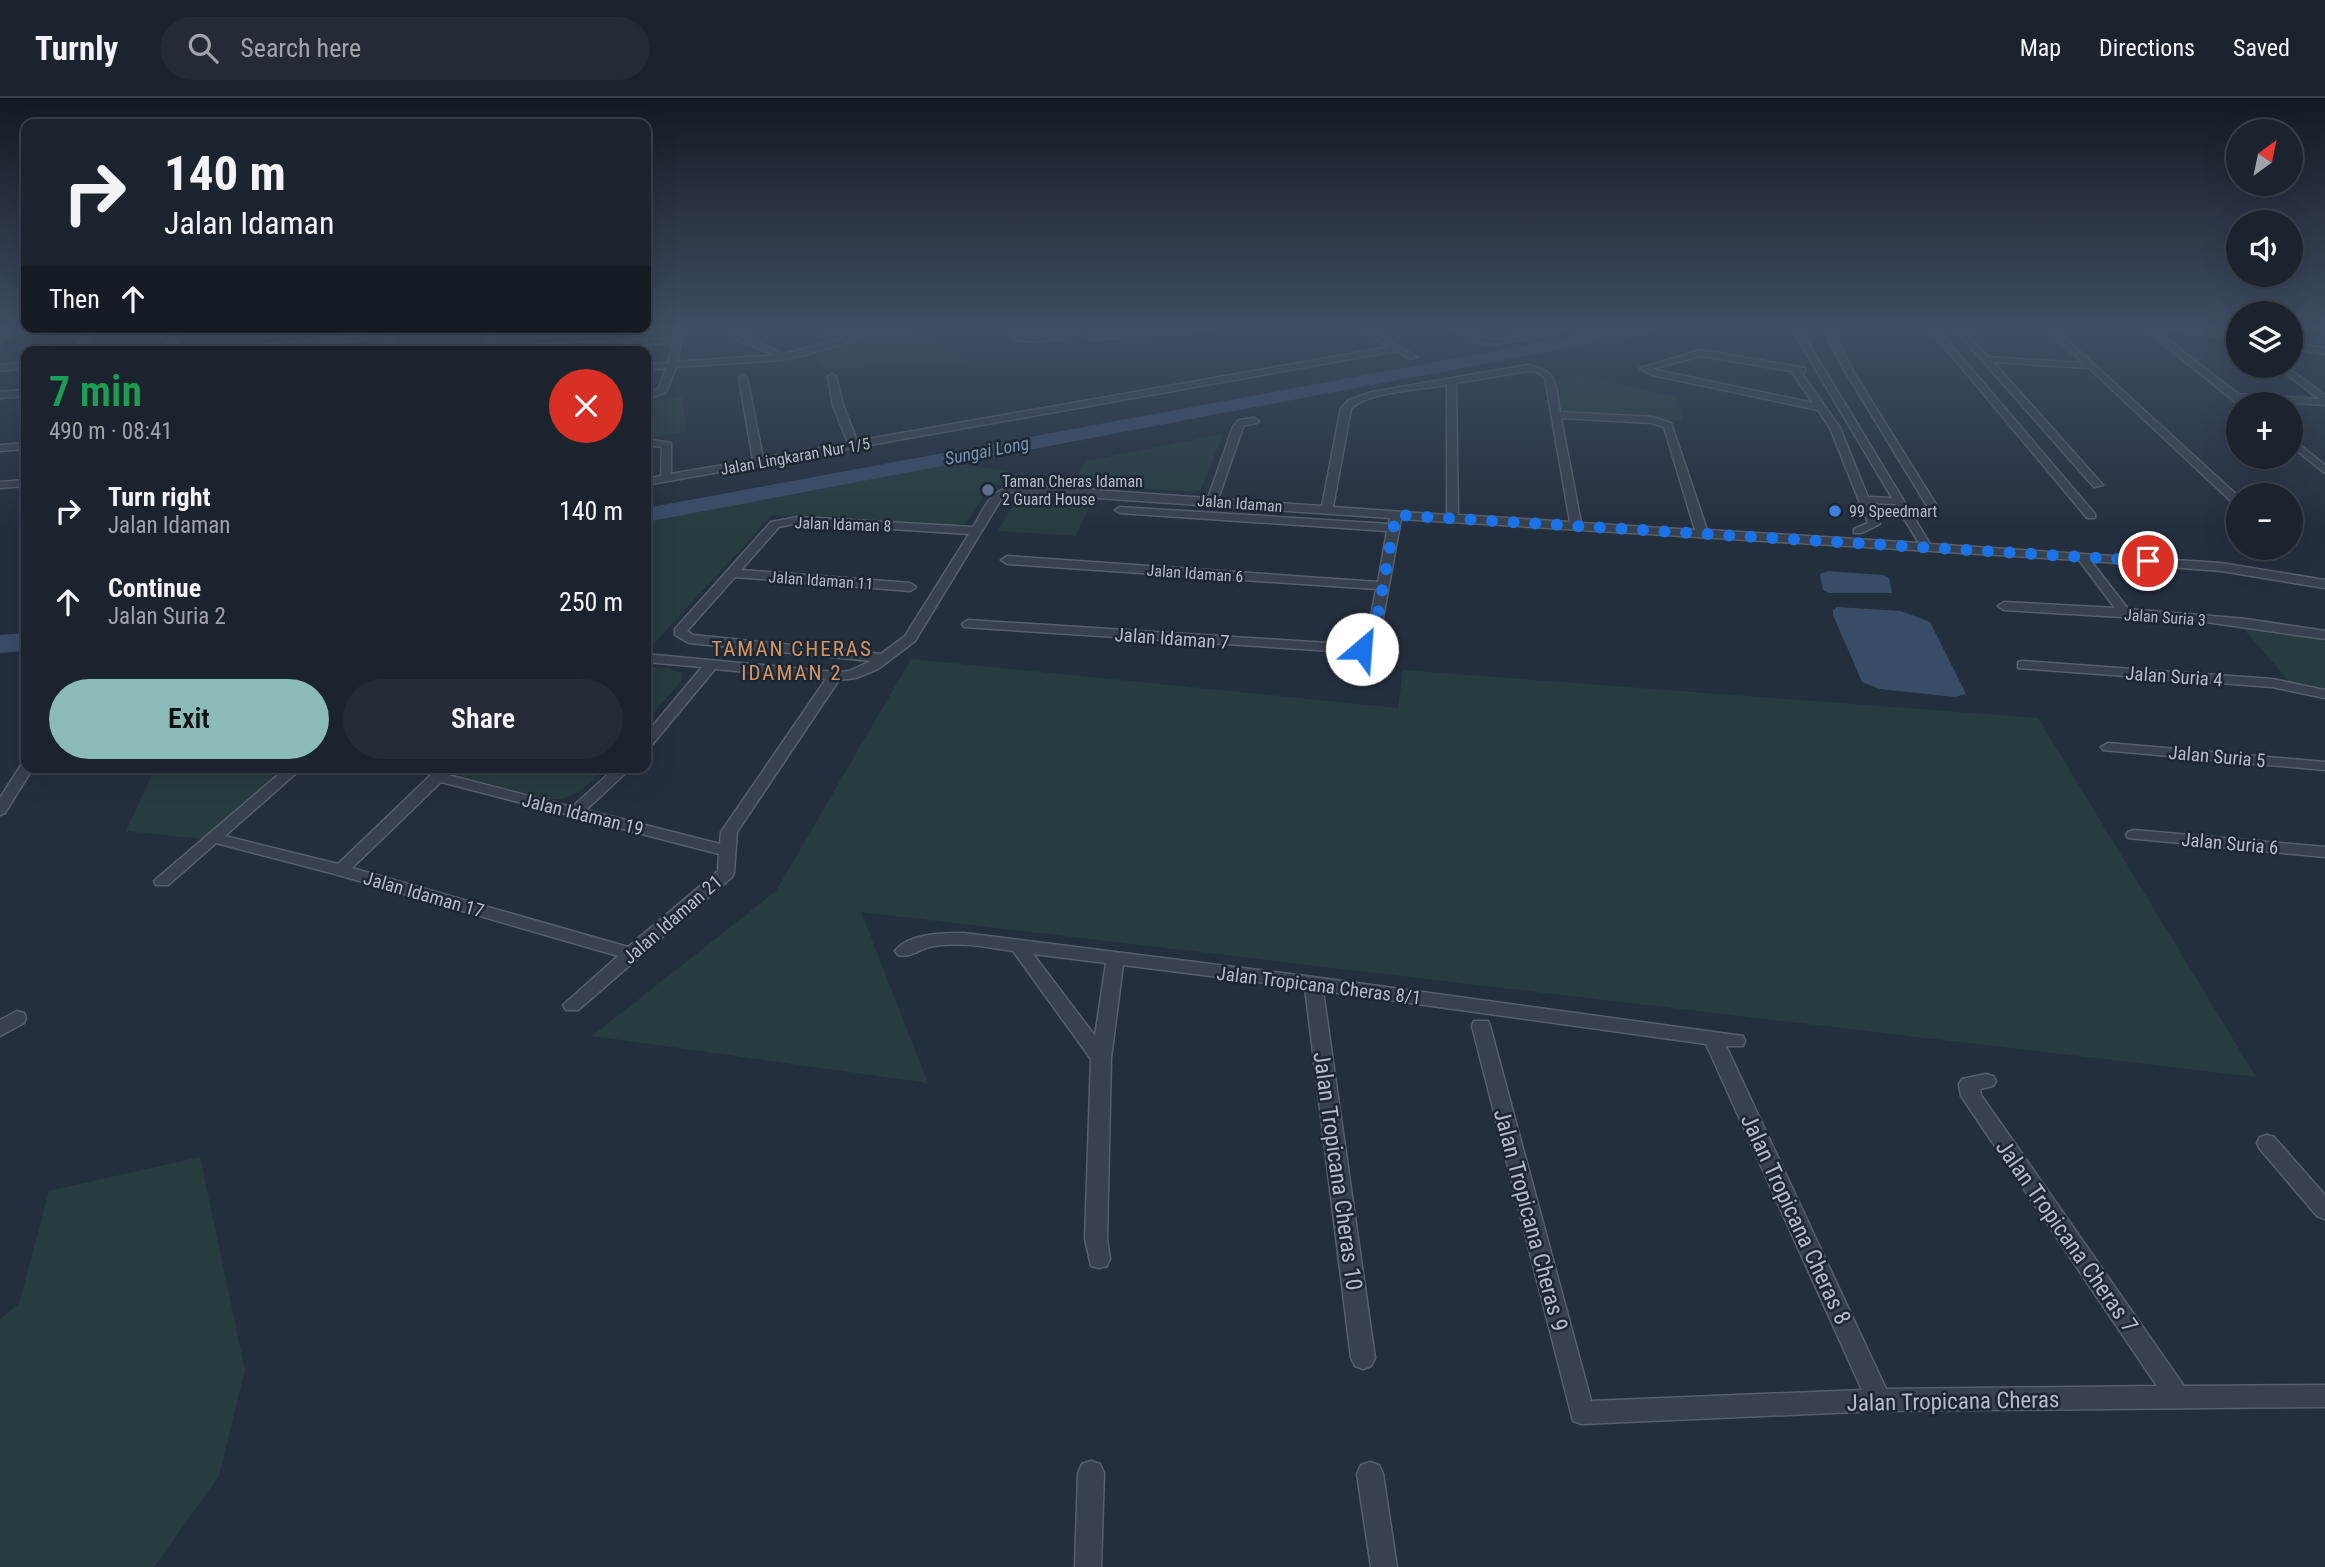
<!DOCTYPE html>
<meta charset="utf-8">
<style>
:root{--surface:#1b232e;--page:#242b36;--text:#f1f3f6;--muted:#a0a4aa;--line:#39404a;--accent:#8bbbb9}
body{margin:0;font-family:"Roboto Condensed",sans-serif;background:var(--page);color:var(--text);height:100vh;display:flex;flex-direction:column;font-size:26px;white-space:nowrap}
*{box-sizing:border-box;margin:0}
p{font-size:23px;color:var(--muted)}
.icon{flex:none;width:38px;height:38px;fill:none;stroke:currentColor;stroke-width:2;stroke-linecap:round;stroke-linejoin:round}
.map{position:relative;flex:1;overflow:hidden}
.panel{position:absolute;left:21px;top:248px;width:630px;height:427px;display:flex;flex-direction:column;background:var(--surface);border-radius:14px;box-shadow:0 7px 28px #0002,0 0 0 2px var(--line)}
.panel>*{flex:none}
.guide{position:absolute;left:21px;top:21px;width:630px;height:214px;border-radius:14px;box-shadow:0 7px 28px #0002,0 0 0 2px var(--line);background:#1b232e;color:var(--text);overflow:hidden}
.needle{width:46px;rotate:33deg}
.fabs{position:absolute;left:2226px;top:21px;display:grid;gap:14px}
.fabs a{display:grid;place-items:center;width:77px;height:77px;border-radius:50%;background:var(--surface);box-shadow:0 7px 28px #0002,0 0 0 2px var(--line);font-size:35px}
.pin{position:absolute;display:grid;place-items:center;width:60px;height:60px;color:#fff;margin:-30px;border:4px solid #fff;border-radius:50%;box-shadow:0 2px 7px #0007}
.me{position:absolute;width:77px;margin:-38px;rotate:27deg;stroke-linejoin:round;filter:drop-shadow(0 0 5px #0008)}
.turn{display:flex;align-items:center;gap:24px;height:147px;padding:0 28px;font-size:32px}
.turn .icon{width:91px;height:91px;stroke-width:2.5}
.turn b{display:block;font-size:49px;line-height:60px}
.then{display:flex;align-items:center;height:66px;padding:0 28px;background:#0003;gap:14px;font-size:26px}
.round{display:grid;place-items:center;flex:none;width:74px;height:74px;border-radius:37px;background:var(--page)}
.headline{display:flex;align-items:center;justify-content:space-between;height:119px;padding:0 28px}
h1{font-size:42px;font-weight:600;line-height:52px;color:#1e9e55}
.cta{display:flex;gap:14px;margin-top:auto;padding:14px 28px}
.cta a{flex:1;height:80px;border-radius:42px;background:var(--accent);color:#111;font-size:28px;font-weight:600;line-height:80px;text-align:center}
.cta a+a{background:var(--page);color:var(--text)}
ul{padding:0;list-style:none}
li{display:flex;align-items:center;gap:21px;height:91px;padding:0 28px}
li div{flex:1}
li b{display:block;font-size:26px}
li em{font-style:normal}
header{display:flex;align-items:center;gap:42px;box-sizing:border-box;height:98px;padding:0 35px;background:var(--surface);border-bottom:2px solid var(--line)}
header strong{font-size:33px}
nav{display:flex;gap:38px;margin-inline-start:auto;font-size:24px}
.search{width:490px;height:63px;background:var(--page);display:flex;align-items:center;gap:18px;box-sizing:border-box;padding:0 24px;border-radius:38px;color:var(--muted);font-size:26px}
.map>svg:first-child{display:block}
</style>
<header>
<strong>Turnly</strong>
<div class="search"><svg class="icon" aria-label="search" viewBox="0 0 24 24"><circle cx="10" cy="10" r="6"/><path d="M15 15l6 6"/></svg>Search here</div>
<nav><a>Map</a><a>Directions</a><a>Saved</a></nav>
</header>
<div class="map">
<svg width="2325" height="1469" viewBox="0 0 2325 1469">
<rect width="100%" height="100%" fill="#242f3e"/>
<path fill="#263c3f" d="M 897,231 L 952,251 L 964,264 L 844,271 L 820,270 L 816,258 L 828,251 Z
M 1580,278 L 1678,299 L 1683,323 L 1562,316 L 1557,282 Z
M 682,299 L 686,334 L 646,340 L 646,301 Z
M 1223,336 L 1201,391 L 1194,394 L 1073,386 L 1086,363 Z
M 952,365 L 1007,373 L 997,386 L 988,386 L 982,394 L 986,395 L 966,425 L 948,428 L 772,417 L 649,551 L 646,550 L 646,462 L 652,454 L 646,455 L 646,421 Z
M 1028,400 L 1091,405 L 1076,438 L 997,433 L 1016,403 Z
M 2242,529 L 2325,541 L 2325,590 L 2289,583 Z
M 911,561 L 1398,610 L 1403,572 L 2038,620 L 2256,979 L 861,814 L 928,985 L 592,938 L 776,793 Z
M 646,568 L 668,570 L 682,575 L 682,582 L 646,624 Z
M 155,670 L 284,670 L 203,741 L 126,733 Z
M 465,670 L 605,670 C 563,718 545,700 491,686 C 480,683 467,685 459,679 Z
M 200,1059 L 245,1272 L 219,1378 L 154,1469 L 0,1469 L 0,1221 L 19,1206 L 49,1093 Z"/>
<path fill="#394c67" d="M 1828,473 L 1883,477 L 1889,480 L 1892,495 L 1829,495 L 1823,492 L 1820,476 Z
M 1837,509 L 1901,513 L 1930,524 L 1966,596 L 1955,599 L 1880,591 L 1862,584 L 1833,517 L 1833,512 Z"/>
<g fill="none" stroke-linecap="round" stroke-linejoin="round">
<path fill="#394c67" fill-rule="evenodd" d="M 1630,228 L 1667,228 L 1658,233 L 646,424 L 646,410 Z
M 26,535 L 26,553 L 0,555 L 0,537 Z"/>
<defs>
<path id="street" d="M 10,228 L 18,228 L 0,244 L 0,236 Z
M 676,228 L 684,228 L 677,264 L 775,257 L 731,240 L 729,233 L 743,228 L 754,228 L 737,236 L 784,256 L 846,240 L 815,228 C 829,228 841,237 855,237 C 870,238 884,227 900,228 L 809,256 L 781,262 L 676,269 L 666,294 L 646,302 L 646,296 L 659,290 L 666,270 L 646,272 L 646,266 L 668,265 L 672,245 L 481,254 L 489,229 L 497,229 L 491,249 L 673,240 Z
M 1008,228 L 1016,228 L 1023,238 L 1063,235 L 1061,228 L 1069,228 L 1073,235 C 1061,244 1030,245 1015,242 Z
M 1203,228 L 1234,228 L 1230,230 L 1092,242 L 1088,239 L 1092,236 Z
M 1353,228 L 1363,228 L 1417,259 L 1410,261 L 1396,253 L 646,387 L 646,381 L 661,378 L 662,349 L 646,347 L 646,341 L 671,345 L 671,376 L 753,362 L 739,280 L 743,277 L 747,280 L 763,360 L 848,345 L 833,307 L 828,279 L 832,276 L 836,279 L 843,307 L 857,343 L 1389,249 Z
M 1446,228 C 1463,227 1475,241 1493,241 C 1524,242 1554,226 1585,228 L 1493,247 L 1474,243 Z
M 1790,228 L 1798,228 L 1930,446 L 2221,465 L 2325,482 L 2325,490 L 2221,473 L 2091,463 L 2128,511 L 2246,521 L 2325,533 L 2325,541 L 2206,524 L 2004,512 L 1998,508 L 2004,504 L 2115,510 L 2079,462 L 1401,421 L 1379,542 L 1362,555 L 964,529 L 962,526 L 968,522 L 1359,547 L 1367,541 L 1376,491 L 1007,466 L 1001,462 L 1007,458 L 1378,484 L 1387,433 L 1120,415 L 1115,412 L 1120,409 L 1389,426 L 1390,420 L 1010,394 L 1003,398 L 915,543 L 878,571 L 856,580 L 839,582 L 737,734 L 734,775 L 732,779 L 578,912 L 566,912 L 563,907 L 618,858 L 335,776 L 216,745 L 168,787 L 156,787 L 154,783 L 286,670 L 302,670 L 225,738 L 338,766 L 438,670 L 451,670 L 448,677 L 572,709 L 615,670 L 631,670 L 586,712 L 720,746 L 721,734 L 826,581 L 715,571 L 651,648 L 646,649 L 646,636 L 702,569 L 646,564 L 646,556 L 835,574 L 849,573 L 871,563 L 689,545 L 675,537 L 675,531 L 771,424 L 798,419 L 973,429 C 988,404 991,389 1023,387 L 1208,400 L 1233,329 L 1239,322 L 1254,320 L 1259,323 L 1257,325 L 1245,327 L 1243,329 L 1218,401 L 1322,408 L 1341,310 L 1349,302 L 1372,294 L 1527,267 C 1559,272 1555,287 1560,314 L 1652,319 L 1671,325 L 1707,432 L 1919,445 L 1895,406 L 1871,405 L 1880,426 L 1862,435 L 1854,435 L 1854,431 L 1868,425 L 1830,330 L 1818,312 L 1652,277 L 1640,270 L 1701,252 L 1805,270 L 1805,274 L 1801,274 L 1840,330 L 1868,399 L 1892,400 ZM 1701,258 L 1791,273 L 1813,305 L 1652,271 ZM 1527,273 L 1537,274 L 1545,280 L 1570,424 L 1458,417 L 1456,285 ZM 1447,287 L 1447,417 L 1333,409 L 1351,311 C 1367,294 1422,291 1447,287 ZM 1561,320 L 1651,325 L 1664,329 L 1695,432 L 1581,425 ZM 798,425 L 969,436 L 905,538 L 881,556 L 693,537 L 687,533 L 735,479 L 910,493 L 916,489 L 910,485 L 741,472 L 779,429 ZM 441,684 L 719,756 L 718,773 L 628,849 L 352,770 Z
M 1822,228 L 1830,228 L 1853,273 L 1937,408 L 1936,410 L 1927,408 L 1845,273 Z
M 1927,228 L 1935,228 L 2095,416 L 2095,420 L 2087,420 Z
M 1952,228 L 1960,228 L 1988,259 L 2083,265 L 2044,228 L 2052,228 L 2238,398 L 2238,407 L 2234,406 L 2089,270 L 1993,264 L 2103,387 L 2094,389 Z
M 2141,228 L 2150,228 L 2238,296 L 2319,301 L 2276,268 L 2285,268 L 2325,297 L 2325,307 L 2245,302 L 2249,306 L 2238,306 Z
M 2153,228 L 2172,228 L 2238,237 L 2238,242 Z
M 2302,228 L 2325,228 L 2325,232 Z
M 93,229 L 102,229 L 79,254 L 70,254 Z
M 180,229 L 189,229 L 170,254 L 161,254 Z
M 391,229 L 399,229 L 388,254 L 380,254 Z
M 363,237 L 366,238 L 366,242 L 230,254 L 192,254 Z
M 2291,245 L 2325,250 L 2325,256 L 2291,250 Z
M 26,264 L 26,270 L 0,273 L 0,267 Z
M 26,292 L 26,298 L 0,300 L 0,294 Z
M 2291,340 L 2325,367 L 2325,375 L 2291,348 Z
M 26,345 L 26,351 L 0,353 L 0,347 Z
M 26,382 L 26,388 L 0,390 L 0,384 Z
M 2023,563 L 2272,581 L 2325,592 L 2325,600 L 2272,589 L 2018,570 L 2018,564 Z
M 2108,645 L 2325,664 L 2325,672 L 2103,652 L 2101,649 Z
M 26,666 L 26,670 L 33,670 L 5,715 L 0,717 L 0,700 L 21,667 Z
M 2134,732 L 2325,749 L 2325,759 L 2128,740 L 2126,737 L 2128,734 Z
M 964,835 L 1313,879 L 1743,938 L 1745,943 L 1743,948 L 1726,948 L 1886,1291 L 2157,1288 L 1961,998 L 1959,986 L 1962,981 L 1986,976 L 1993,978 L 1996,983 L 1993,988 L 1980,991 L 1981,997 L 2184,1288 L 2325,1287 L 2325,1309 L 1879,1313 L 1582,1326 L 1573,1323 L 1472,928 L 1474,923 L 1488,923 L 1490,928 L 1591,1303 L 1862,1292 L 1706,946 L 1323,893 L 1375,1260 L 1371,1268 L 1363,1271 L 1355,1268 L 1351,1260 L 1305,890 L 1123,867 L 1111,960 L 1107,1141 L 1110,1161 L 1107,1168 L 1099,1170 L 1091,1168 L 1085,1141 L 1091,961 L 1013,853 C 986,849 956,843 929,849 C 918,852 910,860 898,857 L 895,853 C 909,835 943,835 964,835 ZM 1033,856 L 1106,865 L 1095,938 Z
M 17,913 L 24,915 L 26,920 L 24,925 L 0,938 L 0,922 Z
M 2267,1037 L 2274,1039 L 2325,1097 L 2325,1121 L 2317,1118 L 2260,1051 L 2257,1045 L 2260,1039 Z
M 1091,1363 L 1100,1366 L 1104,1375 L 1101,1469 L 1075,1469 L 1078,1375 L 1082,1366 Z
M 1370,1364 L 1379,1367 L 1383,1376 L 1397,1469 L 1371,1469 L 1357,1376 L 1361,1367 Z"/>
</defs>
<use href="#street" stroke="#565f6c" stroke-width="3"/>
<use href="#street" fill="#38414e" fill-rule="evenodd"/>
</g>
<linearGradient id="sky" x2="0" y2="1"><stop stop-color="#141a22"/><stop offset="0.53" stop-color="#3f4d63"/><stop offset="1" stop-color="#3f4d63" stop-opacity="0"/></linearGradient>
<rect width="2325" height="433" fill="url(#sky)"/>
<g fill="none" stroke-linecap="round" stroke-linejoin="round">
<path stroke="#1a73e8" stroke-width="12" stroke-dasharray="0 21.6" d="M 1362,551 L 1373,542 L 1396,417 L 2148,463"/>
</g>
<circle fill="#5c6f8a" stroke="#1d2633" stroke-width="2.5" cx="988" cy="392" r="7"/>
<circle fill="#3f7fe0" stroke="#1d2633" stroke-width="2.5" cx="1835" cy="413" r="7"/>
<g text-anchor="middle" stroke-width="5" stroke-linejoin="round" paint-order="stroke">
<g font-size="16" fill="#b4bcc9" stroke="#1d2633">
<text transform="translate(795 358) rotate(-10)" y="6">Jalan Lingkaran Nur 1/5</text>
<text transform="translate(1240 405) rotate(4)" y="6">Jalan Idaman</text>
<text transform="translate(843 426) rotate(2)" y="6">Jalan Idaman 8</text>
<text transform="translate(1195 475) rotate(4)" y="6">Jalan Idaman 6</text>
<text transform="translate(821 482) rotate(4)" y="6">Jalan Idaman 11</text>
<text transform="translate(2165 519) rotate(4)" y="6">Jalan Suria 3</text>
</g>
<g font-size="16" fill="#b4bcc9" stroke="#1d2633" text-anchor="start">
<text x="1002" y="389">Taman Cheras Idaman<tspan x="1002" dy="18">2 Guard House</tspan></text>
<text x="1849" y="419">99 Speedmart</text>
</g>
<g font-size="18" font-style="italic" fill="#7c92b1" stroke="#1d2633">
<text transform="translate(987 353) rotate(-11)" y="6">Sungai Long</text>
</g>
<g font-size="19" fill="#b4bcc9" stroke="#1d2633">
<text transform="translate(1172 540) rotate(4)" y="7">Jalan Idaman 7</text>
<text transform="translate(2174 578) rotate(4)" y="7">Jalan Suria 4</text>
<text transform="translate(2217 658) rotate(5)" y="7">Jalan Suria 5</text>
<text transform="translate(583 716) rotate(14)" y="7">Jalan Idaman 19</text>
<text transform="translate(2230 745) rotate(5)" y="7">Jalan Suria 6</text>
<text transform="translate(424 796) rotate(16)" y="7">Jalan Idaman 17</text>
<text transform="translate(672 821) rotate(-41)" y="7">Jalan Idaman 21</text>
<text transform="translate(1319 887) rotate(7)" y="7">Jalan Tropicana Cheras 8/1</text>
</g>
<g font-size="21" letter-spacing="2" fill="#d59563" stroke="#1d2633">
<text x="792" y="558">TAMAN CHERAS<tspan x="792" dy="24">IDAMAN 2</tspan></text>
</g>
<g font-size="23" fill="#b4bcc9" stroke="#1d2633">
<text transform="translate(1338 1073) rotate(82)" y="8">Jalan Tropicana Cheras 10</text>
<text transform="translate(1796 1121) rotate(65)" y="8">Jalan Tropicana Cheras 8</text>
<text transform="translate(1531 1122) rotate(75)" y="8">Jalan Tropicana Cheras 9</text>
<text transform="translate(2067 1138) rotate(55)" y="8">Jalan Tropicana Cheras 7</text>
<text transform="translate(1953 1303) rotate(-1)" y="8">Jalan Tropicana Cheras</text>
</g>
</g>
</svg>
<div class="fabs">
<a><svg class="needle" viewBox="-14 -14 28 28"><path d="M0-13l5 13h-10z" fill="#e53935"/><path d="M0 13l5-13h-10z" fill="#a0a4aa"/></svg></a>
<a><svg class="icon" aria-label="sound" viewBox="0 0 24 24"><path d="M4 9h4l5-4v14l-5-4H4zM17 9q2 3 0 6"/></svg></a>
<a><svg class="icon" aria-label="layers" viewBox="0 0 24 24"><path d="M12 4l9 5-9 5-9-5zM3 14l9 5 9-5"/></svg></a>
<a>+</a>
<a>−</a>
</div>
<div class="pin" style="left:2148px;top:463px;background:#d93025"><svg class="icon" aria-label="arrive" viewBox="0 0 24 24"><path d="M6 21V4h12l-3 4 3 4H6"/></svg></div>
<svg class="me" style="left:1362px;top:551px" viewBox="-20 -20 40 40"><circle r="19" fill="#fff"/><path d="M0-13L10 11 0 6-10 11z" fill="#1a73e8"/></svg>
<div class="guide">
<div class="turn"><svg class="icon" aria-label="right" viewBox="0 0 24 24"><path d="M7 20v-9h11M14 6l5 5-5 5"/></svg><div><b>140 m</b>Jalan Idaman</div></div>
<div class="then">Then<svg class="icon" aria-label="ahead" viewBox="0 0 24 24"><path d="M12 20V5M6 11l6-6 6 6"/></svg></div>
</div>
<section class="panel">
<div class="headline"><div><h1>7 min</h1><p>490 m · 08:41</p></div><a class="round" style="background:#d93025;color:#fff"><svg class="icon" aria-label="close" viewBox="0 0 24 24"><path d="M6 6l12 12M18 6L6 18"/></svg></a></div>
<ul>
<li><svg class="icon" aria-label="right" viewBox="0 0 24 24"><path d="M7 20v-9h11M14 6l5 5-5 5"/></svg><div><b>Turn right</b><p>Jalan Idaman</p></div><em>140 m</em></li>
<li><svg class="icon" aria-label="ahead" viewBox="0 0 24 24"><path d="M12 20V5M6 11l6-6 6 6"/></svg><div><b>Continue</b><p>Jalan Suria 2</p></div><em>250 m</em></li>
</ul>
<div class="cta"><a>Exit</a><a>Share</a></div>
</section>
</div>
